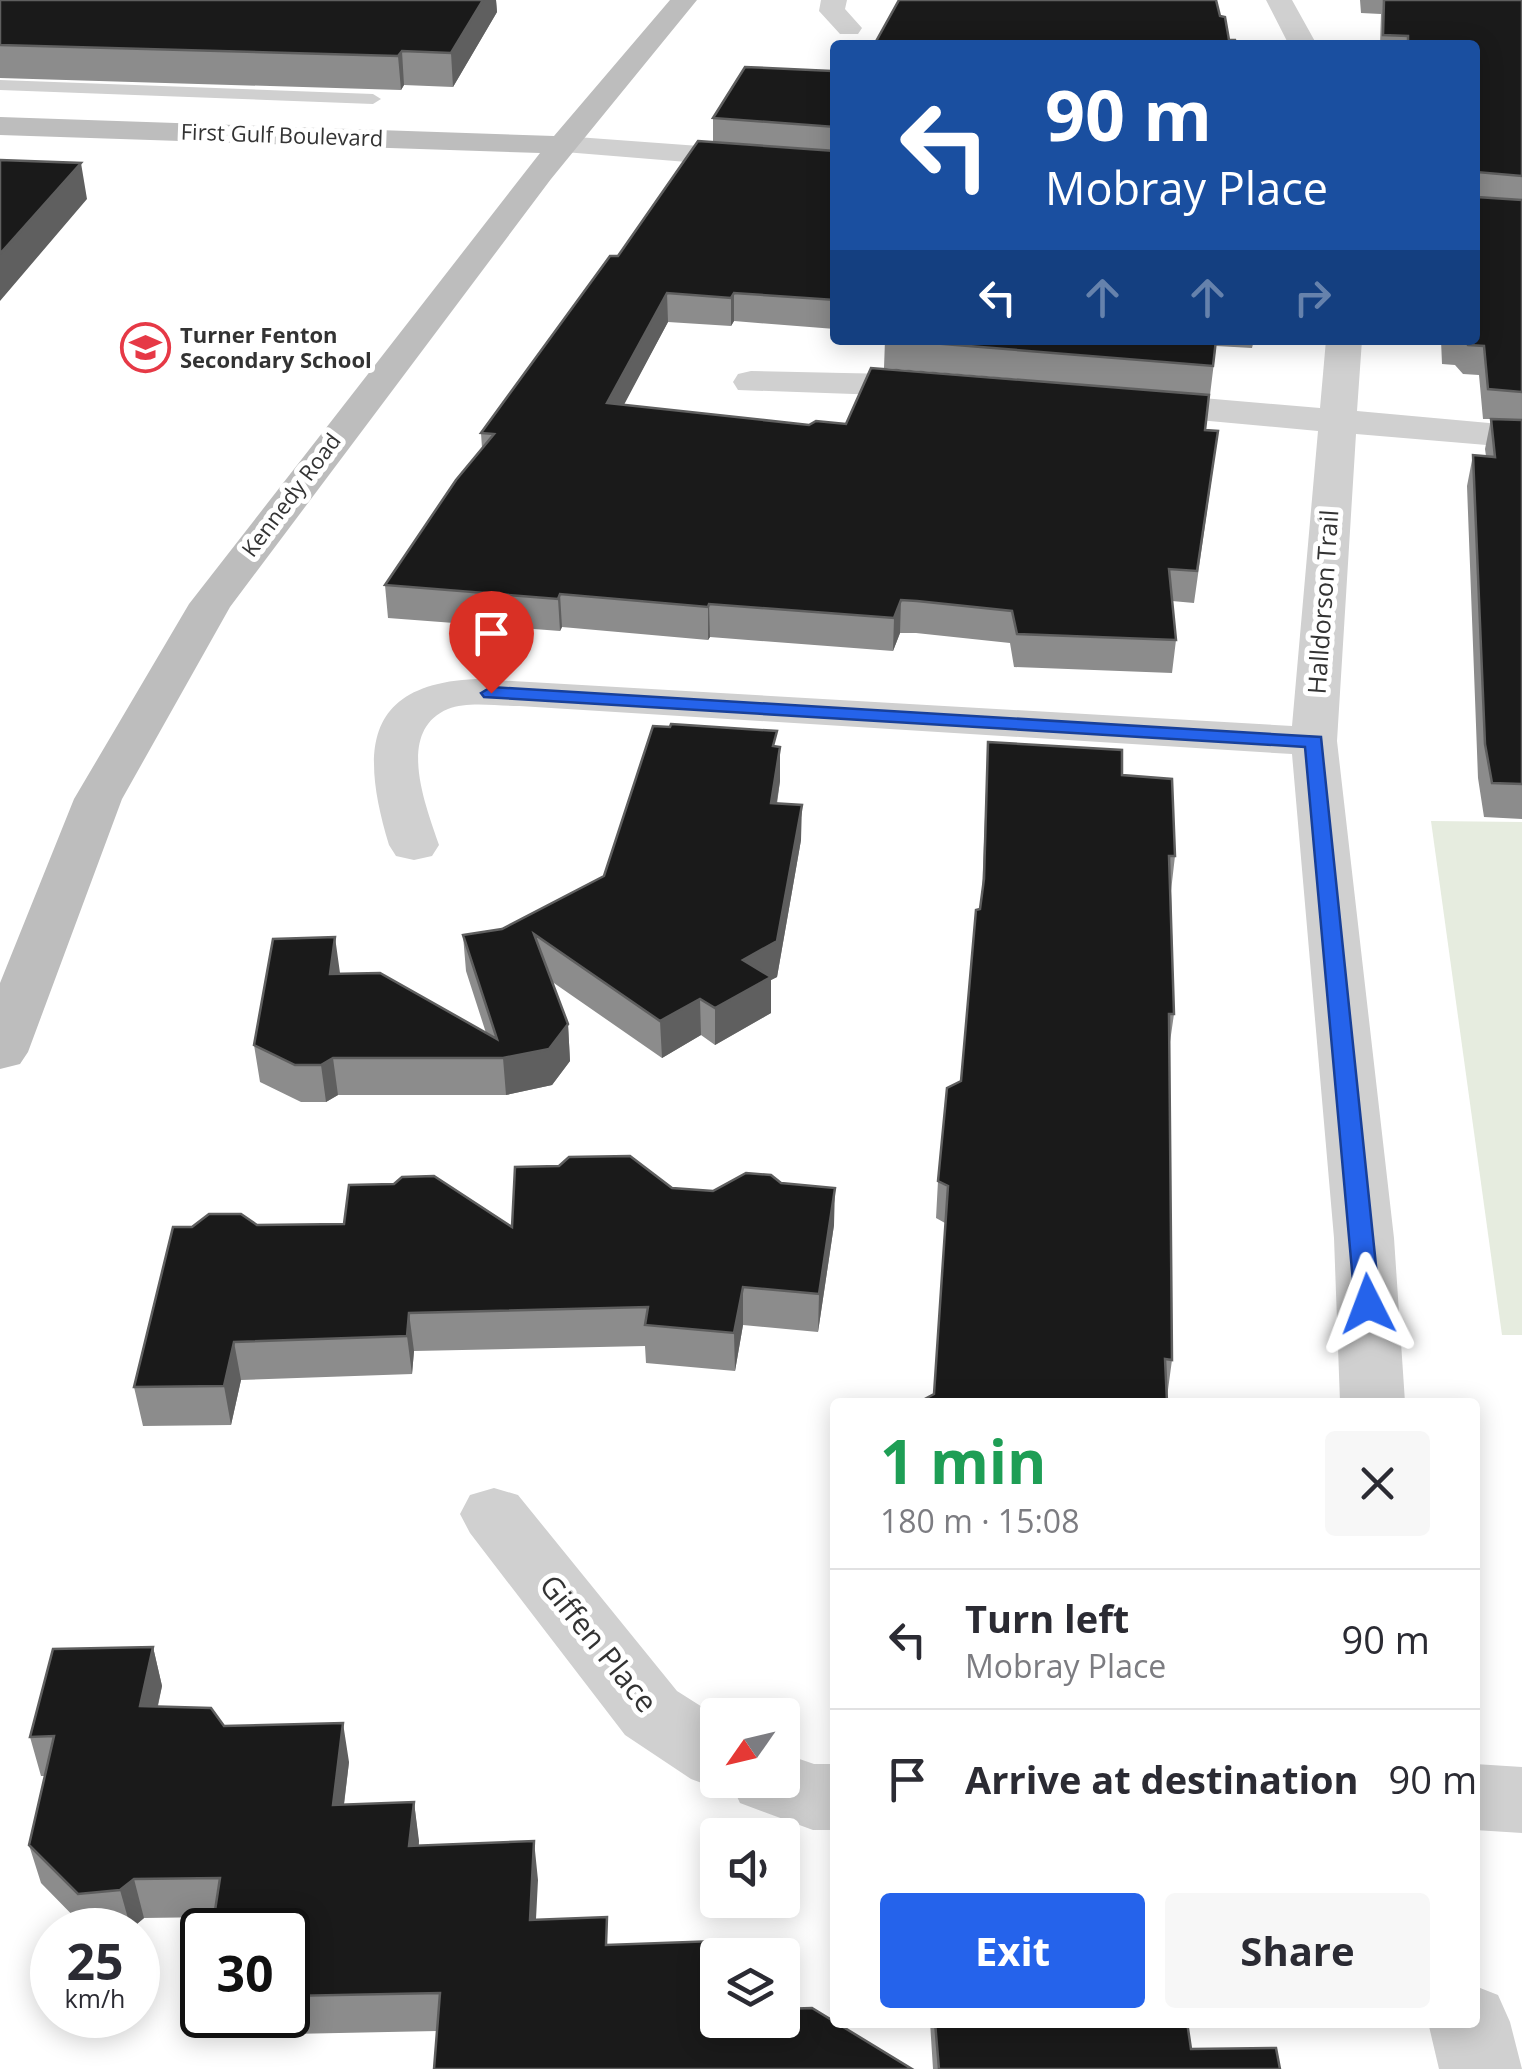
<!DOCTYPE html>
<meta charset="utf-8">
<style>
:root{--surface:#fff;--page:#f7f7f7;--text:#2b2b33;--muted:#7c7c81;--line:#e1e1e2;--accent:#2563eb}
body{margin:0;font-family:"Open Sans",sans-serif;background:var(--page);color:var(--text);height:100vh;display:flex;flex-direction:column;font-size:38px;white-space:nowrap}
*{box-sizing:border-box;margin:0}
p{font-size:32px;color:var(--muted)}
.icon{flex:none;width:55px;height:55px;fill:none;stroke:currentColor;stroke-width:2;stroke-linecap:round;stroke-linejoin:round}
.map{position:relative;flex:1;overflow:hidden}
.panel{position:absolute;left:830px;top:1398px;width:650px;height:630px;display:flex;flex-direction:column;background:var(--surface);border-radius:10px;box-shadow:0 5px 25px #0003}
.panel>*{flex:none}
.hud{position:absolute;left:830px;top:40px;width:650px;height:305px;border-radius:10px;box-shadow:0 5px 25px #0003;background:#1a4fa0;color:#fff;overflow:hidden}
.needle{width:65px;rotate:236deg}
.tools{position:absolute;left:700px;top:1698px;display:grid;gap:20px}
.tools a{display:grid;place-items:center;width:100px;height:100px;border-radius:10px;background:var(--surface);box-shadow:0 5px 25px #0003;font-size:50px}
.speed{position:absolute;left:30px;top:1908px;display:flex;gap:20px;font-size:50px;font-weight:700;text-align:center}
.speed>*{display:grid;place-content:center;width:130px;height:130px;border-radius:50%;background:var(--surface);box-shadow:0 5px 25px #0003;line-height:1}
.speed small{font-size:25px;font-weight:400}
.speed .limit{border:5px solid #111;border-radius:15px;background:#fff;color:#111}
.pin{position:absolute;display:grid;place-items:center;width:85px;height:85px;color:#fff;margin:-102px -42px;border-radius:50% 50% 50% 0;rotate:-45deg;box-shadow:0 0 10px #0007}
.pin .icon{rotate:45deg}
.me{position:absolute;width:110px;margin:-55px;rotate:357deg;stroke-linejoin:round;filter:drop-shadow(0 0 8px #0008)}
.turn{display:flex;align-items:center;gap:35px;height:210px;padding:0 50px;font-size:45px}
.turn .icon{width:130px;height:130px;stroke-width:2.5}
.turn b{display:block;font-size:70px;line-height:85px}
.lanes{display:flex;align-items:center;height:95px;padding:0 50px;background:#0003;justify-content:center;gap:50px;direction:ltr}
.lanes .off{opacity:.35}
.round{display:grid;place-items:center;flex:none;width:105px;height:105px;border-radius:10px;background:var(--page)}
.overview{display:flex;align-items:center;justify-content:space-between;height:170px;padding:0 50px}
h1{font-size:60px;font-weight:700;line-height:75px;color:#1e9e55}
.action{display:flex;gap:20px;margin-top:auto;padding:20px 50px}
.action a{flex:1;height:115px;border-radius:10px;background:var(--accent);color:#fff;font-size:40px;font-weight:700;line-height:115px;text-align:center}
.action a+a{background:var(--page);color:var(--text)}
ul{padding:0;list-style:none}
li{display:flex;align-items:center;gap:30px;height:140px;padding:0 50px;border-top:2px solid var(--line)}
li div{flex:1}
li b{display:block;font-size:38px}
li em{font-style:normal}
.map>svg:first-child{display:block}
</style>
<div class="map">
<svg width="1522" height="2069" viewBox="0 0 1522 2069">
<rect width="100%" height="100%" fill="#fff"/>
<path fill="#e6ecdf" d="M 1431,821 L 1522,822 L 1522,1335 L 1502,1335 Z"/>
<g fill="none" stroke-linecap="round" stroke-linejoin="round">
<path fill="#d0d0d0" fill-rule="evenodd" d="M 0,80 L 373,94 L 381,99 L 373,104 L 0,90 Z"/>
<path fill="#d0d0d0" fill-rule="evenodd" d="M 821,0 L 847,0 L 845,9 L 862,28 L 858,34 L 840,34 L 819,11 Z
M 1266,0 L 1292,0 L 1317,45 L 1289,45 Z
M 563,136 L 835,156 L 835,174 L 552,151 L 548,145 L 552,139 Z
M 1326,340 L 1362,340 L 1357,411 L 1522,426 L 1522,448 L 1356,434 L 1337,741 L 1394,1238 L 1405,1402 L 1340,1402 L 1334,1238 L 1292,754 L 519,706 C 497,706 468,701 448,709 C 395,731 426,806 439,845 L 432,856 L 414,860 L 396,856 L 389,845 C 362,755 361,684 476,679 L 1292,726 L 1318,431 L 1133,414 L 1120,411 L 1114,403 L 1120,395 L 1133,392 L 1320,408 Z
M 751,371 L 938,375 L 951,378 L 956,386 L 951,394 L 938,397 L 738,390 L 733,382 L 738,374 Z
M 494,1488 L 518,1495 L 677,1691 L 718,1717 L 718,1780 L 782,1780 L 782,1753 L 814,1764 L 835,1764 L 835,1830 L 813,1830 L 740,1803 L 731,1784 L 718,1789 L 691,1779 L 625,1735 L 470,1533 L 460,1514 L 470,1495 Z
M 1475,1764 L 1522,1767 L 1522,1833 L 1475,1830 Z
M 1475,1986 L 1498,1995 L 1510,2022 L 1522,2069 L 1439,2069 L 1428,2022 L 1475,2022 Z"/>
<path fill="#bdbdbd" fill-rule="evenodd" d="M 670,0 L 697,0 L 551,179 L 230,607 L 122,799 L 28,1052 L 20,1064 L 0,1069 L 0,983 L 74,799 L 189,604 L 540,153 L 0,135 L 0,117 L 554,136 Z"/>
</g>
<path fill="#8c8c8c" d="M 0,0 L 496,0 L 497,12 L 453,87 L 404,85 L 401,90 L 0,78 Z
M 1360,0 L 1522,0 L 1522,819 L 1484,817 L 1478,778 L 1467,486 L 1473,455 L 1486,456 L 1485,449 L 1491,419 L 1483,419 L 1479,375 L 1463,374 L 1455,365 L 1442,364 L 1441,340 L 1475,340 L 1475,45 L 1380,45 L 1381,14 L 1361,13 Z
M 835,65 L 835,329 L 734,321 L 731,326 L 668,322 L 623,405 L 809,425 L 1205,430 L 1214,461 L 1194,603 L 1172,601 L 1176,640 L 1172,673 L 1014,667 L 1010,643 L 916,633 L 900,633 L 893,651 L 710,637 L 708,640 L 562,627 L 560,631 L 388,618 L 385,585 L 482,448 L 481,433 L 618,256 L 713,142 L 713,118 L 832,71 Z
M 885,340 L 1254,340 L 1252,348 L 1216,346 L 1210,395 L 884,368 Z
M 988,742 L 1122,775 L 1175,856 L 1171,891 L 1174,1014 L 1169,1049 L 1172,1360 L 1167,1397 L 934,1394 L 945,1223 L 936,1218 L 938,1181 L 961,1081 L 982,892 Z
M 777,747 L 780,747 L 780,781 L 777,804 L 801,840 L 777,977 L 771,980 L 771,1013 L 715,1045 L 701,1035 L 662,1058 L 551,981 L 568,1024 L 570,1061 L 552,1085 L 506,1095 L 338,1095 L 326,1102 L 301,1102 L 260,1082 L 254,1045 L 340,974 L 486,1033 L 466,971 L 463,935 L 502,929 L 604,876 Z
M 672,1188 L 834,1225 L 818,1332 L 743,1325 L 735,1371 L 646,1363 L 645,1346 L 414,1351 L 412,1374 L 241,1380 L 231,1425 L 143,1426 L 134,1387 L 257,1225 L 512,1227 Z
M 153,1647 L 162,1686 L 158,1706 L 349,1762 L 344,1805 L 414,1802 L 419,1845 L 538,1880 L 437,2031 L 290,2034 L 286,2015 L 288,2015 L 288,1930 L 214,1917 L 144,1918 L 131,1929 L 87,1930 L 41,1883 L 29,1845 L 45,1776 L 41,1776 L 30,1737 Z
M 930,2022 L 1187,2022 L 1191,2049 L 1280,2069 L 933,2069 Z"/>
<path fill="#5f5f5f" d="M 483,0 L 496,0 L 497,12 L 453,87 L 451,53 Z
M 402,51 L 404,85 L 401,90 L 398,56 Z
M 81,163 L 87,199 L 0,301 L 0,254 Z
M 667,293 L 668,322 L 609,433 L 607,403 Z
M 734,293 L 734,321 L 731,326 L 731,298 Z
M 560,594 L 562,627 L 560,631 L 558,599 Z
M 901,600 L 900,633 L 893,651 L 894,618 Z
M 709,604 L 710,637 L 708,640 L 708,607 Z
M 780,747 L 780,781 L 771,838 L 771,803 Z
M 802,805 L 801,840 L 777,977 L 771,980 L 771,1013 L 715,1045 L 715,1008 L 743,960 Z
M 335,937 L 340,973 L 330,974 Z
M 700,999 L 701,1035 L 662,1058 L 660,1021 Z
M 568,1024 L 570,1061 L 552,1085 L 506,1095 L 503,1058 Z
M 333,1058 L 338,1095 L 326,1102 L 321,1065 Z
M 835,1188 L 834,1225 L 818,1332 L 819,1294 Z
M 743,1287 L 743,1325 L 735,1371 L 734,1333 Z
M 409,1313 L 414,1351 L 412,1374 L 407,1336 Z
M 234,1342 L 241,1380 L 231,1425 L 224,1386 Z
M 153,1647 L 162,1686 L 149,1744 L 140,1706 Z
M 343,1723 L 349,1762 L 339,1844 L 333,1805 Z
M 414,1802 L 419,1841 L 415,1884 L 409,1846 Z
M 534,1841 L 538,1880 L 534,1958 L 530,1920 Z
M 134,1879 L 144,1918 L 131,1929 L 120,1890 Z"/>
<path fill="#1a1a1a" stroke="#5f5f5f" stroke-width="2.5" d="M 0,0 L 483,0 L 451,53 L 402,51 L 398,56 L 0,45 Z
M 899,0 L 1216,0 L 1220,16 L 1225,17 L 1229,40 L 1235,40 L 1236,45 L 874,45 Z
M 1384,0 L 1522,0 L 1522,176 L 1477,172 L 1477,197 L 1522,200 L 1522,392 L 1488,389 L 1484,346 L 1468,345 L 1464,340 L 1475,340 L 1475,45 L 1408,45 L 1408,36 L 1383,35 Z
M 835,65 L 835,127 L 713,118 L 745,67 L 832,71 Z
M 698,141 L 835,151 L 835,300 L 734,293 L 731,298 L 667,293 L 607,403 L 809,425 L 816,421 L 846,424 L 871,368 L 1209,395 L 1205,430 L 1218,431 L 1197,571 L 1169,569 L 1176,640 L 1017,634 L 1012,611 L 917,601 L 901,600 L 894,618 L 709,604 L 708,607 L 560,594 L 558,599 L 385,585 L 456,480 L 494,434 L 481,433 L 610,256 L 618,256 Z
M 0,160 L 81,163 L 0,254 Z
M 894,340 L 1216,340 L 1213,366 Z
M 1491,419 L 1522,420 L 1522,784 L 1492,783 L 1485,744 L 1473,455 L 1495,457 Z
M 671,724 L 777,731 L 773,746 L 780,747 L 771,803 L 802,805 L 777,941 L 743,960 L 771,977 L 715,1008 L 700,999 L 660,1021 L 534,934 L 568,1024 L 549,1049 L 503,1058 L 333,1058 L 321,1065 L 295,1065 L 254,1045 L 273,939 L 335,937 L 330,974 L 380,973 L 497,1039 L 463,935 L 502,929 L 604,876 L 653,726 L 670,727 Z
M 988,742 L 1122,750 L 1122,775 L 1172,779 L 1175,856 L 1169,856 L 1174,1014 L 1169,1014 L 1172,1360 L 1165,1359 L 1167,1402 L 919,1402 L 934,1394 L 948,1186 L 938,1181 L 947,1088 L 961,1081 L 976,910 L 980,909 L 984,879 Z
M 630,1156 L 672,1188 L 713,1191 L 746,1173 L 771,1175 L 781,1183 L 835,1188 L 819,1294 L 743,1287 L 734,1333 L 645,1325 L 648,1307 L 409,1313 L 407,1336 L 234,1342 L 224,1386 L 134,1387 L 173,1227 L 192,1227 L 209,1214 L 241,1214 L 257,1225 L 344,1224 L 349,1185 L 394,1184 L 402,1177 L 434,1176 L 512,1227 L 515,1167 L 559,1166 L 569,1157 Z
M 153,1647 L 140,1706 L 211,1708 L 224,1726 L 343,1723 L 333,1805 L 414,1802 L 409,1846 L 534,1841 L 530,1920 L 607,1917 L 606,1945 L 744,1940 L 744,1955 L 718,1955 L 718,2020 L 782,2020 L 782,2009 L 812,2008 L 912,2069 L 434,2069 L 440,1993 L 288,1996 L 288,1930 L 212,1930 L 220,1878 L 134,1879 L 120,1890 L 78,1894 L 29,1845 L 54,1736 L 30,1737 L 53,1649 Z
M 935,2022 L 1187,2022 L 1191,2049 L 1276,2048 L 1280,2069 L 939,2069 Z"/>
<path fill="#2563eb" stroke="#184099" stroke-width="2.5" d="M 491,687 L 1321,737 L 1380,1304 L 1377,1310 L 1358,1310 L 1355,1304 L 1305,747 L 484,697 L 481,693 Z"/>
<defs>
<symbol id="school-ring" viewBox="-11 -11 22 22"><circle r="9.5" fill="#fff" stroke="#e63946" stroke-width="1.5"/><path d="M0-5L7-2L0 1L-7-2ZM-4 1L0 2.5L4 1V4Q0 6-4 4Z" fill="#e63946"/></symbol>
</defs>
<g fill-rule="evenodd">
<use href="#school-ring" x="118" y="320" width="55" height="55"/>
</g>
<g text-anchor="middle" stroke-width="10" stroke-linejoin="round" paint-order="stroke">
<g font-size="22" fill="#333" stroke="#fff">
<text transform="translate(282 135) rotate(2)" y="8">First Gulf Boulevard</text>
<text transform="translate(291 495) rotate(-53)" y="8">Kennedy Road</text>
</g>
<g font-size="22" font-weight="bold" fill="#333" stroke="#fff" text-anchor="start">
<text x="180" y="343">Turner Fenton<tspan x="180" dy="25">Secondary School</tspan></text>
</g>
<g font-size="25" fill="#333" stroke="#fff">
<text transform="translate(1323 602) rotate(-86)" y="9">Halldorson Trail</text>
</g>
<g font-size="30" fill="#333" stroke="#fff">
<text transform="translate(598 1644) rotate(51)" y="10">Giffen Place</text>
</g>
</g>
</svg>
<div class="tools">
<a><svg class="needle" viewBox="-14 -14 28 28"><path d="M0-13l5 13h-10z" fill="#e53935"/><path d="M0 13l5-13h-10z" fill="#7c7c81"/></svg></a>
<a><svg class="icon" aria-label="sound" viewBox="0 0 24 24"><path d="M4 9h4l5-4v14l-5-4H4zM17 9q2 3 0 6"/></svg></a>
<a><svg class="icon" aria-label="layers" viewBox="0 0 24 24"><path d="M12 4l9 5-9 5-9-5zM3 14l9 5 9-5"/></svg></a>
</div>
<div class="speed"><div>25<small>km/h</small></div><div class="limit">30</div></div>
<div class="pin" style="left:491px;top:693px;background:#d93025"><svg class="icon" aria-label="arrive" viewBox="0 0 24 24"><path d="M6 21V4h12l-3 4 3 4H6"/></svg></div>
<svg class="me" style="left:1368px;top:1304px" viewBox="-20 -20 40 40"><path d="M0-17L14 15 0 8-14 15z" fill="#2563eb" stroke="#fff" stroke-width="4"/></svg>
<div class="hud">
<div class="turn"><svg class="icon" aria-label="left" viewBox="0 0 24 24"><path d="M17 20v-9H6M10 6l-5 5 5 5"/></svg><div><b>90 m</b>Mobray Place</div></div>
<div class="lanes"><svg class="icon" aria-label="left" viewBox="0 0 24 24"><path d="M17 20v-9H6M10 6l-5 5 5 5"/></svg><svg class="icon off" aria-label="ahead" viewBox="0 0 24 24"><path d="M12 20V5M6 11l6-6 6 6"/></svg><svg class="icon off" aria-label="ahead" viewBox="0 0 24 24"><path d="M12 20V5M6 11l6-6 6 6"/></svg><svg class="icon off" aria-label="right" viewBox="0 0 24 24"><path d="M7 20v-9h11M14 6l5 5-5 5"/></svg></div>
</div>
<section class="panel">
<div class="overview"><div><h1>1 min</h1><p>180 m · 15:08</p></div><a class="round"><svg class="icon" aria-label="close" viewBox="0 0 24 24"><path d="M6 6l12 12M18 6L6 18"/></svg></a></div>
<ul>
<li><svg class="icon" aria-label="left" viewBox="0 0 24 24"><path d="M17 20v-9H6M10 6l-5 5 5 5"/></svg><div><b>Turn left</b><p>Mobray Place</p></div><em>90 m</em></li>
<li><svg class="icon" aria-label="arrive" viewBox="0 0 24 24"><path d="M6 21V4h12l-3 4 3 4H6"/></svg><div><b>Arrive at destination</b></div><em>90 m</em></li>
</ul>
<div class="action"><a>Exit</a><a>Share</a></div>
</section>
</div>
